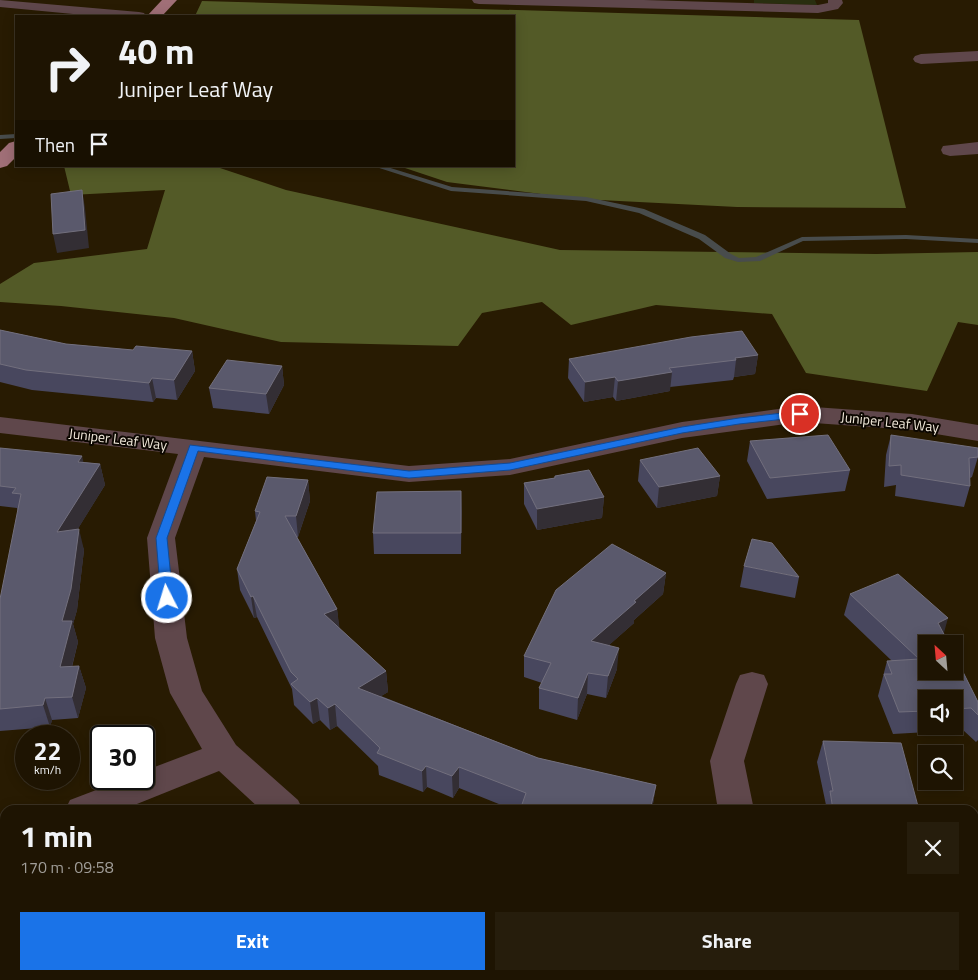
<!DOCTYPE html>
<meta charset="utf-8">
<style>
:root{--surface:#1e1402;--page:#261d0c;--text:#f1f3f6;--muted:#a19e99;--line:#3c3324;--accent:#1a73e8}
body{margin:0;font-family:"Titillium Web",sans-serif;background:var(--page);color:var(--text);height:100vh;display:flex;flex-direction:column;font-size:19px;white-space:nowrap}
*{box-sizing:border-box;margin:0}
p{font-size:16px;color:var(--muted)}
.icon{flex:none;width:28px;height:28px;fill:none;stroke:currentColor;stroke-width:2;stroke-linecap:round;stroke-linejoin:round}
.map{position:relative;flex:1;overflow:hidden}
.panel{position:absolute;left:0px;top:805px;width:979px;height:175px;display:flex;flex-direction:column;background:var(--surface);border-radius:15px 15px 0 0;box-shadow:0 2px 12px #0003,0 0 0 1px var(--line)}
.panel>*{flex:none}
.hud{position:absolute;left:15px;top:15px;width:500px;height:152px;border-radius:0px;box-shadow:0 2px 12px #0003,0 0 0 1px var(--line);background:#1e1402;color:var(--text);overflow:hidden}
.needle{width:32px;rotate:334deg}
.tools{position:absolute;left:918px;top:635px;display:grid;gap:10px}
.tools a{display:grid;place-items:center;width:45px;height:45px;border-radius:0px;background:var(--surface);box-shadow:0 2px 12px #0003,0 0 0 1px var(--line);font-size:25px}
.speed{position:absolute;left:15px;top:725px;display:flex;gap:10px;font-size:25px;font-weight:700;text-align:center}
.speed>*{display:grid;place-content:center;width:65px;height:65px;border-radius:50%;background:var(--surface);box-shadow:0 2px 12px #0003,0 0 0 1px var(--line);line-height:1}
.speed small{font-size:12px;font-weight:400}
.speed .limit{border:2px solid #111;border-radius:8px;background:#fff;color:#111}
.pin{position:absolute;display:grid;place-items:center;width:42px;height:42px;color:#fff;margin:-21px;border:2px solid #fff;border-radius:50%;box-shadow:0 1px 5px #0007}
.me{position:absolute;width:55px;margin:-28px;rotate:355deg;stroke-linejoin:round;filter:drop-shadow(0 0 4px #0008)}
.turn{display:flex;align-items:center;gap:18px;height:105px;padding:0 20px;font-size:22px}
.turn .icon{width:65px;height:65px;stroke-width:2.5}
.turn b{display:block;font-size:35px;line-height:42px}
.then{display:flex;align-items:center;height:48px;padding:0 20px;background:#0003;gap:10px;font-size:19px}
.round{display:grid;place-items:center;flex:none;width:52px;height:52px;border-radius:0px;background:var(--page)}
.head{display:flex;align-items:center;justify-content:space-between;height:85px;padding:0 20px}
h1{font-size:30px;font-weight:700;line-height:38px}
.cta{display:flex;gap:10px;margin-top:auto;padding:10px 20px}
.cta a{flex:1;height:58px;border-radius:0px;background:var(--accent);color:#fff;font-size:20px;font-weight:700;line-height:58px;text-align:center}
.cta a+a{background:var(--page);color:var(--text)}
.map>svg:first-child{display:block}
</style>
<div class="map">
<svg width="978" height="980" viewBox="0 0 978 980">
<rect width="100%" height="100%" fill="#281b02"/>
<path fill="#292e0f" d="M 754,0 L 815,0 L 817,5 L 754,3 Z"/>
<path fill="#535a27" d="M 202,1 L 859,20 L 906,208 L 737,207 L 580,199 L 447,182 L 399,166 L 514,166 L 514,16 L 195,16 Z
M 64,166 L 214,166 L 286,190 L 560,250 L 876,254 L 978,252 L 978,325 L 958,322 L 927,391 L 806,373 L 772,314 L 656,305 L 571,325 L 542,302 L 482,313 L 458,346 L 281,342 L 174,318 L 61,306 L 0,302 L 0,284 L 34,263 L 147,249 L 165,190 L 71,195 Z"/>
<g fill="none" stroke-linecap="round" stroke-linejoin="round">
<path fill="#484c4c" fill-rule="evenodd" d="M 16,134 L 16,138 L 0,139 L 0,135 Z
M 373,166 L 384,166 L 452,187 L 586,197 L 644,209 L 705,235 L 731,254 L 739,258 L 756,257 L 802,237 L 906,235 L 978,239 L 978,243 L 906,239 L 803,241 L 760,261 L 738,262 L 725,258 L 699,239 L 639,213 L 586,201 L 451,191 Z"/>
<path fill="#5f474b" fill-rule="evenodd" d="M 0,0 L 139,12 L 144,13 L 146,16 L 94,16 L 0,7 Z
M 472,0 L 644,0 L 818,5 L 828,3 L 828,0 L 842,0 L 843,3 L 838,9 L 818,13 L 479,4 L 474,3 Z
M 978,51 L 978,61 L 921,64 L 915,62 L 913,59 L 915,56 L 921,54 Z
M 978,142 L 978,154 L 950,156 L 943,154 L 941,150 L 943,146 Z
M 800,406 L 912,414 L 978,425 L 978,441 L 912,430 L 800,422 L 682,438 L 510,475 L 409,482 L 204,457 L 175,538 L 187,638 L 202,691 L 236,745 L 298,800 L 303,810 L 261,810 L 219,771 L 122,810 L 65,810 L 70,800 L 125,779 L 144,779 L 144,771 L 202,749 L 170,693 L 155,638 L 147,538 L 178,454 L 0,433 L 0,417 L 409,466 L 510,459 L 682,422 Z
M 752,672 L 764,675 L 768,684 L 744,761 L 754,810 L 718,810 L 710,761 L 736,684 L 740,675 Z
M 5,825 L 5,856 L 0,858 L 0,826 Z
M 978,907 L 978,941 L 974,942 L 974,908 Z"/>
<path fill="#a06f77" fill-rule="evenodd" d="M 162,0 L 177,0 L 162,16 L 147,16 Z
M 16,141 L 16,157 L 7,166 L 0,168 L 0,152 L 9,143 Z"/>
</g>
<path fill="#48475e" fill-rule="evenodd" d="M 0,330 L 66,344 L 133,350 L 192,351 L 195,371 L 177,400 L 156,398 L 153,402 L 32,390 L 0,382 Z
M 758,355 L 755,374 L 734,377 L 733,380 L 670,387 L 670,391 L 616,401 L 613,397 L 584,402 L 568,378 L 569,359 Z
M 282,366 L 284,385 L 269,414 L 213,408 L 209,388 Z
M 891,435 L 978,457 L 972,477 L 970,478 L 970,486 L 964,507 L 895,496 L 896,485 L 884,487 L 886,455 Z
M 750,441 L 850,470 L 845,491 L 767,499 L 747,461 Z
M 0,448 L 83,462 L 100,464 L 105,485 L 77,530 L 84,550 L 77,610 L 73,624 L 78,642 L 72,667 L 79,666 L 86,688 L 78,718 L 52,720 L 50,727 L 0,731 L 0,599 L 18,512 L 17,508 L 0,506 Z
M 640,460 L 720,476 L 717,496 L 657,508 L 638,481 Z
M 555,476 L 604,497 L 602,518 L 537,530 L 524,504 L 524,483 L 554,478 Z
M 308,480 L 310,501 L 298,537 L 297,537 L 337,609 L 339,628 L 386,671 L 388,692 L 381,696 L 538,758 L 656,785 L 652,810 L 514,810 L 459,788 L 453,798 L 427,787 L 423,792 L 379,775 L 378,766 L 337,726 L 330,730 L 320,720 L 313,724 L 294,705 L 292,689 L 257,617 L 254,618 L 240,590 L 237,569 L 256,521 L 255,511 Z
M 461,491 L 461,554 L 374,554 L 373,533 Z
M 744,566 L 799,577 L 795,598 L 740,587 Z
M 666,573 L 663,594 L 634,620 L 634,623 L 609,645 L 617,669 L 606,698 L 587,694 L 577,720 L 539,709 L 539,688 L 542,683 L 524,677 L 524,656 Z
M 850,594 L 944,633 L 978,702 L 978,740 L 976,742 L 963,730 L 893,734 L 878,696 L 887,661 L 892,661 L 844,615 ZM 926,699 L 954,699 L 954,726 L 926,726 Z
M 823,741 L 919,810 L 825,810 L 826,805 L 817,762 Z"/>
<path fill="#332e34" d="M 82,190 L 85,208 L 89,248 L 57,253 L 53,234 Z
M 192,351 L 195,371 L 177,400 L 174,380 Z
M 758,355 L 755,374 L 734,377 L 736,360 L 735,358 Z
M 282,366 L 284,385 L 269,414 L 266,394 Z
M 672,372 L 670,391 L 616,401 L 618,381 Z
M 615,377 L 613,397 L 584,402 L 585,382 Z
M 152,378 L 156,398 L 153,402 L 149,383 Z
M 82,456 L 87,476 L 78,462 Z
M 100,464 L 105,485 L 63,553 L 57,532 Z
M 720,476 L 717,496 L 657,508 L 659,487 Z
M 308,480 L 310,501 L 298,537 L 296,516 Z
M 461,491 L 462,512 L 461,554 Z
M 604,497 L 602,518 L 537,530 L 537,509 Z
M 79,529 L 84,550 L 77,610 L 73,624 L 78,642 L 66,689 L 60,667 L 62,621 Z
M 666,573 L 663,594 L 634,620 L 634,623 L 590,662 L 591,641 L 634,601 Z
M 253,596 L 257,617 L 254,618 L 251,597 Z
M 337,609 L 340,631 L 324,614 Z
M 948,618 L 942,640 L 938,623 Z
M 619,648 L 617,669 L 606,698 L 608,676 Z
M 79,666 L 86,688 L 78,718 L 72,697 Z
M 386,671 L 388,692 L 360,709 L 358,688 Z
M 588,673 L 587,694 L 577,720 L 578,698 Z
M 45,698 L 52,720 L 50,727 L 43,705 Z
M 317,698 L 320,720 L 313,724 L 310,702 Z
M 335,704 L 337,726 L 330,730 L 328,708 Z
M 426,766 L 427,787 L 423,792 L 422,771 Z
M 459,767 L 459,788 L 453,798 L 452,776 Z
M 656,785 L 652,810 L 650,810 Z
M 393,975 L 398,975 L 398,980 L 390,980 Z"/>
<path fill="#5a596c" stroke="#726f7d" d="M 82,190 L 85,230 L 53,234 L 51,194 Z
M 0,330 L 66,344 L 133,350 L 136,346 L 192,351 L 174,380 L 152,378 L 149,383 L 26,370 L 0,364 Z
M 742,331 L 758,355 L 735,358 L 736,360 L 669,368 L 672,372 L 618,381 L 615,377 L 585,382 L 569,359 L 691,337 Z
M 227,360 L 282,366 L 266,394 L 209,388 Z
M 828,435 L 850,470 L 770,478 L 750,441 Z
M 891,435 L 978,448 L 978,457 L 969,458 L 970,486 L 901,475 L 901,465 L 889,466 Z
M 0,448 L 82,456 L 78,462 L 100,464 L 57,532 L 79,529 L 71,589 L 62,621 L 72,621 L 60,667 L 79,666 L 72,697 L 45,698 L 43,705 L 0,709 L 0,599 L 21,494 L 12,493 L 16,488 L 0,486 Z
M 698,448 L 720,476 L 659,487 L 640,460 Z
M 589,470 L 604,497 L 537,509 L 524,483 L 555,478 L 555,476 Z
M 267,477 L 308,480 L 296,516 L 285,516 L 337,609 L 324,614 L 386,671 L 358,688 L 538,758 L 656,785 L 650,810 L 520,810 L 526,793 L 459,767 L 452,776 L 426,766 L 422,771 L 377,753 L 380,748 L 335,704 L 328,708 L 317,698 L 310,702 L 291,684 L 298,679 L 291,672 L 253,596 L 251,597 L 237,569 L 260,512 L 255,511 Z
M 461,491 L 461,533 L 373,533 L 377,492 Z
M 752,539 L 772,543 L 799,577 L 744,566 Z
M 612,544 L 666,573 L 634,601 L 636,602 L 591,641 L 619,648 L 608,676 L 588,673 L 578,698 L 539,688 L 551,663 L 524,656 L 556,590 Z
M 898,574 L 948,618 L 938,623 L 949,644 L 926,644 L 926,671 L 954,671 L 954,654 L 978,702 L 978,715 L 971,708 L 954,709 L 954,699 L 926,699 L 926,711 L 899,712 L 884,674 L 892,674 L 887,661 L 919,659 L 850,594 Z
M 823,741 L 901,743 L 919,810 L 833,810 L 830,791 L 833,791 Z
M 8,975 L 121,975 L 122,980 L 9,980 Z
M 260,975 L 393,975 L 390,980 L 257,980 Z"/>
<path fill="#1a73e8" stroke="#114b97" d="M 800,411 L 804,412 L 806,414 L 804,417 L 739,424 L 682,433 L 510,470 L 409,478 L 198,451 L 167,538 L 173,598 L 167,602 L 161,598 L 156,538 L 190,445 L 409,471 L 510,463 L 682,427 L 739,418 Z"/>
<g text-anchor="middle" stroke-width="4" stroke-linejoin="round" paint-order="stroke">
<g font-size="14" fill="#f1e9da" stroke="#0c0701">
<text transform="translate(890 422) rotate(6)" y="5">Juniper Leaf Way</text>
<text transform="translate(118 439) rotate(7)" y="5">Juniper Leaf Way</text>
</g>
</g>
</svg>
<div class="tools">
<a><svg class="needle" viewBox="-14 -14 28 28"><path d="M0-13l5 13h-10z" fill="#e53935"/><path d="M0 13l5-13h-10z" fill="#a19e99"/></svg></a>
<a><svg class="icon" aria-label="sound" viewBox="0 0 24 24"><path d="M4 9h4l5-4v14l-5-4H4zM17 9q2 3 0 6"/></svg></a>
<a><svg class="icon" aria-label="search" viewBox="0 0 24 24"><circle cx="10" cy="10" r="6"/><path d="M15 15l6 6"/></svg></a>
</div>
<div class="speed"><div>22<small>km/h</small></div><div class="limit">30</div></div>
<div class="pin" style="left:800px;top:414px;background:#d93025"><svg class="icon" aria-label="arrive" viewBox="0 0 24 24"><path d="M6 21V4h12l-3 4 3 4H6"/></svg></div>
<svg class="me" style="left:167px;top:598px" viewBox="-20 -20 40 40"><circle r="17" fill="#1a73e8" stroke="#fff" stroke-width="3"/><path d="M0-11L8 9 0 5-8 9z" fill="#fff"/></svg>
<div class="hud">
<div class="turn"><svg class="icon" aria-label="right" viewBox="0 0 24 24"><path d="M7 20v-9h11M14 6l5 5-5 5"/></svg><div><b>40 m</b>Juniper Leaf Way</div></div>
<div class="then">Then<svg class="icon" aria-label="arrive" viewBox="0 0 24 24"><path d="M6 21V4h12l-3 4 3 4H6"/></svg></div>
</div>
<section class="panel">
<div class="head"><div><h1>1 min</h1><p>170 m · 09:58</p></div><a class="round"><svg class="icon" aria-label="close" viewBox="0 0 24 24"><path d="M6 6l12 12M18 6L6 18"/></svg></a></div>
<div class="cta"><a>Exit</a><a>Share</a></div>
</section>
</div>
